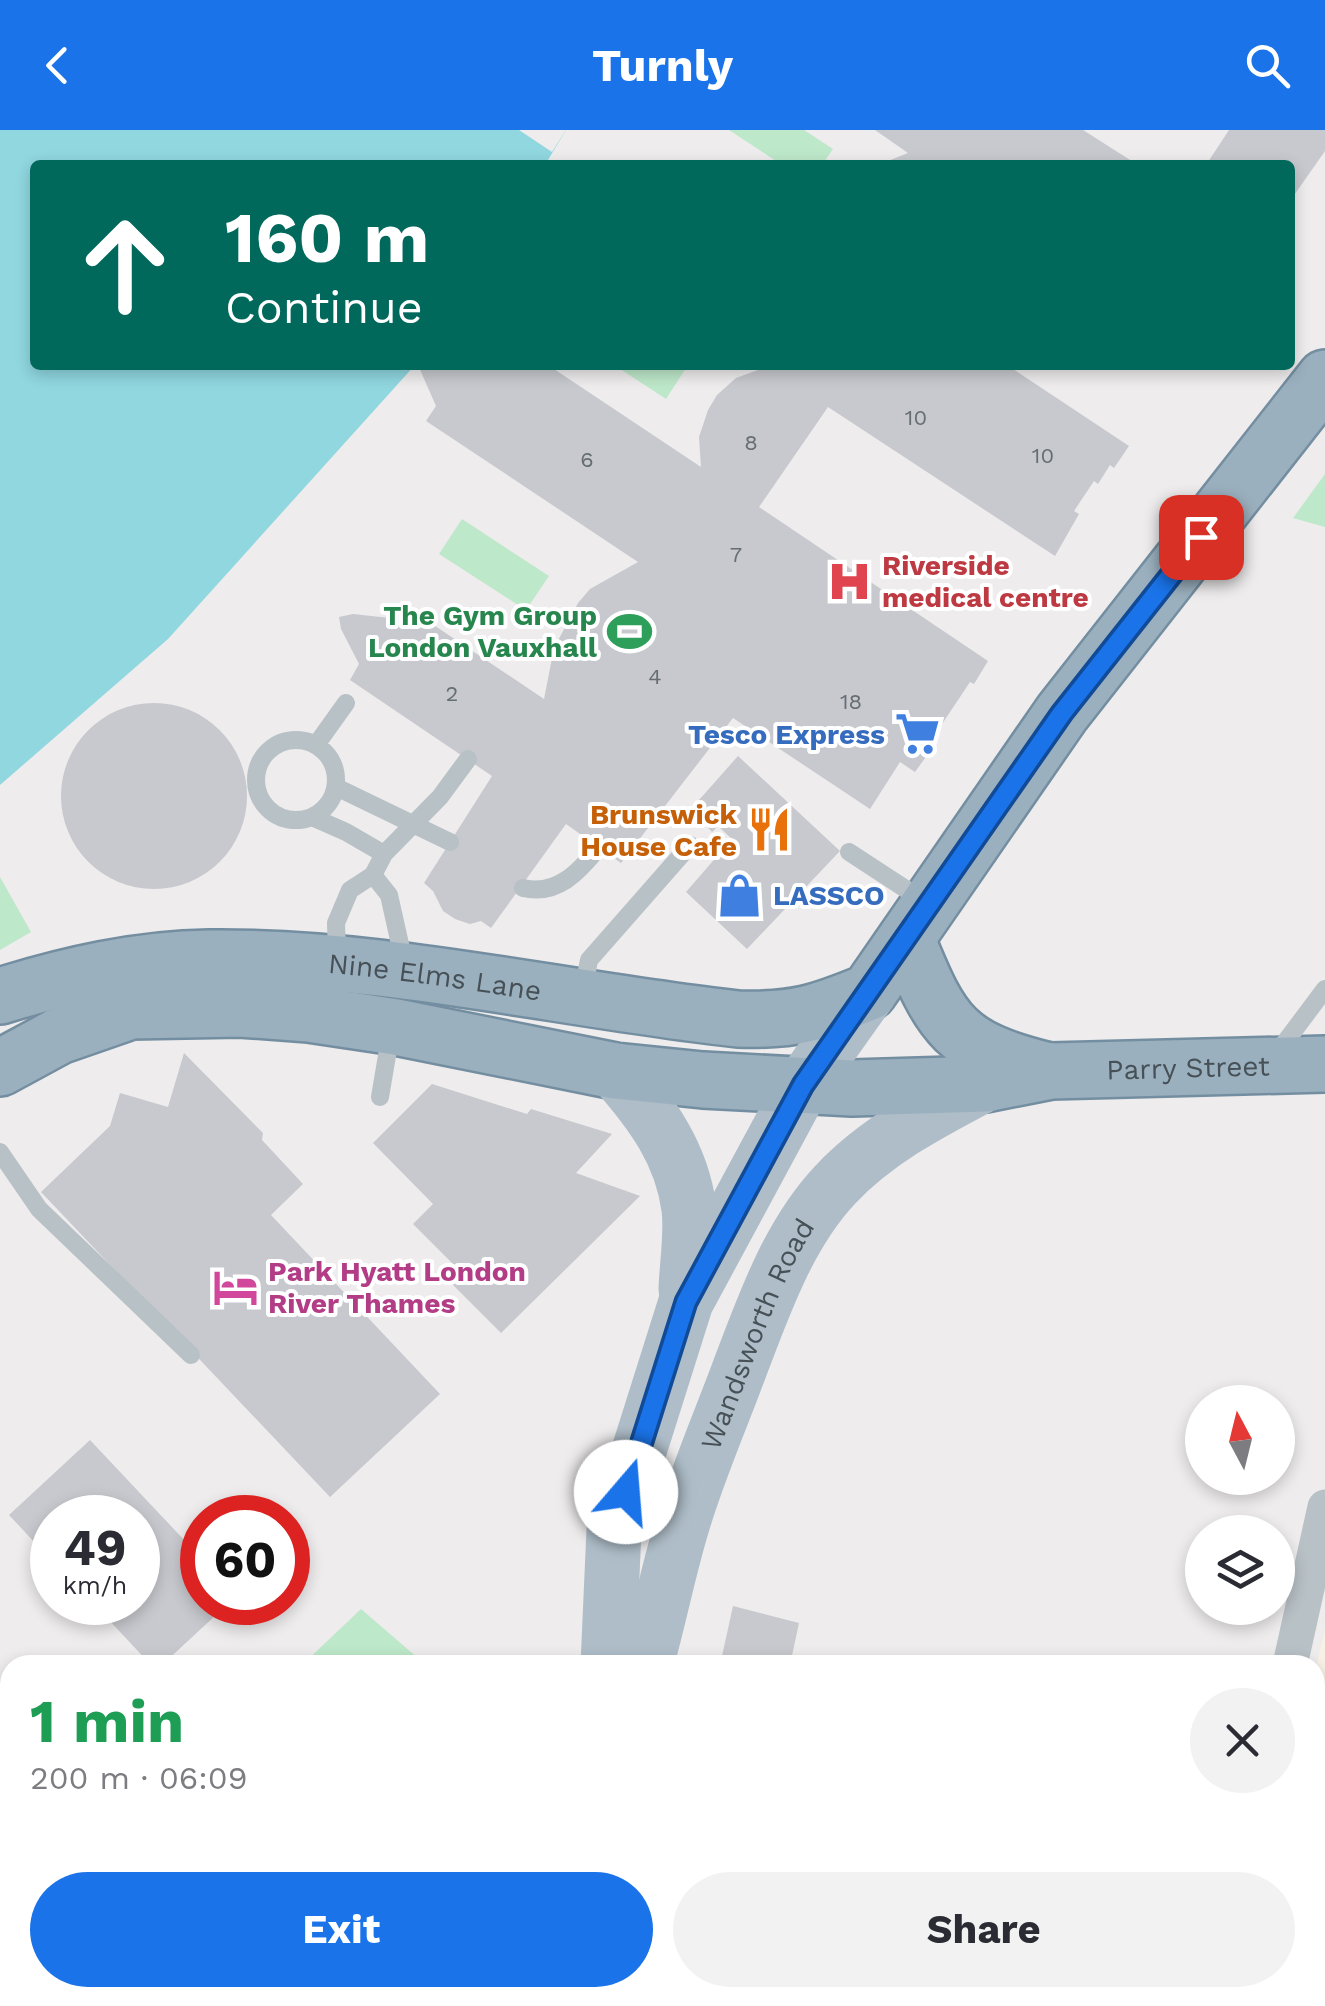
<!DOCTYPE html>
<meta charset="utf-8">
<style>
:root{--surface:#fff;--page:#f2f2f3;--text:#2b2b33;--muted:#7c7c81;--accent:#1a73e8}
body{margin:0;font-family:"Work Sans",sans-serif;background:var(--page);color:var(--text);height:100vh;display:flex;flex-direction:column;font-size:38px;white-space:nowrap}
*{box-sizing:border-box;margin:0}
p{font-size:32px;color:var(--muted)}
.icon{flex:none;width:55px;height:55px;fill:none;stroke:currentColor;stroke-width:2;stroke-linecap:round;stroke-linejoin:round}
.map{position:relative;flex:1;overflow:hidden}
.details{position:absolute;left:0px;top:1525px;width:1325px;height:352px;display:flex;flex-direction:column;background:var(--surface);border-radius:30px 30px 0 0;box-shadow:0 5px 15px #0003}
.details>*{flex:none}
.guide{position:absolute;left:30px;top:30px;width:1265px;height:210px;border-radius:10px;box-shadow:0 5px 15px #0003;background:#00695c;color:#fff;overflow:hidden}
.needle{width:65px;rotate:353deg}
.controls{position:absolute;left:1185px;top:1255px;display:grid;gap:20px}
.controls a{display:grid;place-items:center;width:110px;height:110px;border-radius:50%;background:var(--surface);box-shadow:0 5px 15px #0003;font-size:50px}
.speed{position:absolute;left:30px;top:1365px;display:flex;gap:20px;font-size:50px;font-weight:700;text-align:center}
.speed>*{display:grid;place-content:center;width:130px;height:130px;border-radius:50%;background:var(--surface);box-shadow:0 5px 15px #0003;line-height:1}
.speed small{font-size:25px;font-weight:400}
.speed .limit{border:15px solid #d22;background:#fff;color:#111}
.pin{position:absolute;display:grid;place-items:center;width:85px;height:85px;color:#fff;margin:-42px;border-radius:20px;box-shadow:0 5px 15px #0006}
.me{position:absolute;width:110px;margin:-55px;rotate:18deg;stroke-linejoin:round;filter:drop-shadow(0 0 8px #0008)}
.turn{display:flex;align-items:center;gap:35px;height:210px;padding:0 30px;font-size:45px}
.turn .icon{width:130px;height:130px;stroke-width:2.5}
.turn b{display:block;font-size:70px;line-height:85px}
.round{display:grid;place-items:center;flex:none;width:105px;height:105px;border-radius:52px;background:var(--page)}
.overview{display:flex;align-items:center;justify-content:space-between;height:170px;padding:0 30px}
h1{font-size:60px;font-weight:700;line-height:75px;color:#1e9e55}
.cta{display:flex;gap:20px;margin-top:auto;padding:20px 30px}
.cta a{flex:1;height:115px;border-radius:60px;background:var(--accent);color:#fff;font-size:40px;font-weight:700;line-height:115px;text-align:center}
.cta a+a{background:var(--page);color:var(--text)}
header{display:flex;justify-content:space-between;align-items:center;height:130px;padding:0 30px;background:var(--accent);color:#fff;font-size:45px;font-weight:700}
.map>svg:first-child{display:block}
</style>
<header><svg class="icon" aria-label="back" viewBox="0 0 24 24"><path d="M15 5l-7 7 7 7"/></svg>Turnly<svg class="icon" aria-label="search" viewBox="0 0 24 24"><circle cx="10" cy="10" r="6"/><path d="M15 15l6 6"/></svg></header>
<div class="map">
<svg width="1325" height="1876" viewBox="0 0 1325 1876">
<rect width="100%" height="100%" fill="#eeecec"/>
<path fill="#f8f1e5" d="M 1325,1498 L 1325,1690 L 1315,1686 L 1315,1542 Z"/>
<path fill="#bee8ca" d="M 729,0 L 804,0 L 833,19 L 822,35 L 782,35 Z
M 614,235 L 688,235 L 666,269 Z
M 1325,344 L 1325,397 L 1293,388 Z
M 462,389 L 549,446 L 526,480 L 439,424 Z
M 0,747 L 31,802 L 0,820 Z
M 361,1479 L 426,1535 L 302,1535 Z
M 10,1617 L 10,1822 L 0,1830 L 0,1625 Z"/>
<path fill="#90d7e0" d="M 0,0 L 566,0 L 545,35 L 35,35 L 35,235 L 415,235 L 168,509 L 0,655 Z"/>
<path fill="#eeecec" d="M 519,0 L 566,0 L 552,22 Z"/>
<path fill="#c7c9ce" d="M 875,0 L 1083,0 L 1138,35 L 878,35 L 908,23 Z
M 1229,0 L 1325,0 L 1325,21 L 1290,71 L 1290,35 L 1206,35 Z
M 418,235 L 548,235 L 701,337 L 699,307 L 708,280 L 717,265 L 736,248 L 766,237 L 764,235 L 1007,235 L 1129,316 L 1114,338 L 1110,335 L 1098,354 L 1094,351 L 1074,381 L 1079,384 L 1055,426 L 828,277 L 759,377 L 988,531 L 974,554 L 970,552 L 926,618 L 930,621 L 915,642 L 900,632 L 870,679 L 733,588 L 621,733 L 566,694 L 491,798 L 481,791 L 470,794 L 455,789 L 443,781 L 433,761 L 424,753 L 492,646 L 350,550 L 359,534 L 341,499 L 339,487 L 353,484 L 390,488 L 401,473 L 544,569 L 554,518 L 578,473 L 590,459 L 638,432 L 426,291 L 436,276 Z
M61 666a93 93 0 1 1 186 0a93 93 0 1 1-186 0Z
M 738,626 L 840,721 L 747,819 L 686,762 L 732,709 L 718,696 L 712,702 L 701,690 L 699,670 Z
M 184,923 L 263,1003 L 262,1010 L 303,1054 L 271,1085 L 440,1264 L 330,1367 L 41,1062 L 110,996 L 120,963 L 168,977 Z
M 432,954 L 527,984 L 531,979 L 612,1004 L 576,1043 L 640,1066 L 501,1203 L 453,1155 L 464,1145 L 413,1094 L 433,1074 L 373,1013 Z
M 90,1310 L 202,1429 L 202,1472 L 230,1472 L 162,1535 L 151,1535 L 92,1472 L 138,1472 L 138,1388 L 52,1388 L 52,1431 L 9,1385 Z
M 733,1476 L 799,1493 L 790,1535 L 720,1535 Z
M 89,1868 L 521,1868 L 518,1876 L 80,1876 Z
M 651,1868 L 699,1868 L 698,1876 L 650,1876 Z
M 864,1868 L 919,1868 L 917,1876 L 862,1876 Z
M 972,1868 L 1070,1868 L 1061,1876 L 970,1876 Z"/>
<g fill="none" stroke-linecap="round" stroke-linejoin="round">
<path stroke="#cccdce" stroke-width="35" stroke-dasharray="35 18" stroke-linecap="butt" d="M 1315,1785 L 1325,1787"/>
<defs>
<g id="trunk">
<path d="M 907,810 C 942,897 955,918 1049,941"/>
<path id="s2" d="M 0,866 C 68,845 137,829 209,828 C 386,826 563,870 738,889 C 794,891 818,883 869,862 L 1062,583 L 1325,248"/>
<path id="s3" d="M 0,938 L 59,906 L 131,881 L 240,879 L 309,884 L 396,897 L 615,941 L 703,950 L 852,958 L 985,954 L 1051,941 L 1325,934"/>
</g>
</defs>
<use href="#trunk" stroke="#748ea1" stroke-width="60"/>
<path stroke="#b8c1c6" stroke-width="18" d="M256 650a40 40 0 1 1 80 0a40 40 0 1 1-80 0Z
M 316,615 L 346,573
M 336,657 L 450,712
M 312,687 L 346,702 L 384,724
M 849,722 L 924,771
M 373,745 L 389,765 L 404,832
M 523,758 C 557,766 579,742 599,717
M 337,826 L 336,793 L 350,760 L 373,745 L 384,724 L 440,667 L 468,629
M 583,862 L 589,830 L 690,715
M 1274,927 L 1325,859
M 380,967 L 391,902
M 0,1022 L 39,1079 L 191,1225
M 1315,1578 L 1325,1577
M 1074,1876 L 1083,1868"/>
<path stroke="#b8c1c6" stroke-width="35" d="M 1290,1535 L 1325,1377"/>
<g stroke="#aebdc8" stroke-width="55">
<path d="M 615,941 C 651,982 682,1023 689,1079 C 692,1104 687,1133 686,1159"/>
<path d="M 608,1535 L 614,1400 L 686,1172 L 803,955 L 869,862"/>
<path id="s1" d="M 642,1535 L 647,1531 C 660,1485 669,1437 683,1392 C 699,1339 722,1287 741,1235 C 765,1172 789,1104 835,1055 C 877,1010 932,982 985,954"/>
<path d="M 590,1876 L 591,1868"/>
</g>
<use href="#trunk" stroke="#9bb0be" stroke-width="55"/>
<path stroke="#aeb2b5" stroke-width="8" d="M 1315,1665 L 1325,1653
M 1315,1697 L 1325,1685
M 1315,1734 L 1325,1722
M 1315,1764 L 1325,1753
M 1315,1791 L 1325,1779
M 1315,1818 L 1325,1806
M 1315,1850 L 1325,1839
M 1125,1876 L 1134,1868
M 1150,1876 L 1159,1868
M 1186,1876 L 1194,1868
M 1212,1876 L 1220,1868
M 1236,1876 L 1244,1868
M 1262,1876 L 1270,1868
M 1290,1876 L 1298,1868
M 1315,1876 L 1325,1866"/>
</g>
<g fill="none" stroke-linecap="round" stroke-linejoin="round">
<defs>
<path id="route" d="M 626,1362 L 686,1172 L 803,955 L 1062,583 L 1201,407"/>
</defs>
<use href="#route" stroke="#114b97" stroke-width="25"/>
<use href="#route" stroke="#1a73e8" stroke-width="18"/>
</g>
<defs>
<symbol id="hospital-bare" viewBox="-9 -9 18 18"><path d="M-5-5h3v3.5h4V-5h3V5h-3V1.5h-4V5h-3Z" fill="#e0444e" stroke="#fff" stroke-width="2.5" paint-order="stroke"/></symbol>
<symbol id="stadium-bare" viewBox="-9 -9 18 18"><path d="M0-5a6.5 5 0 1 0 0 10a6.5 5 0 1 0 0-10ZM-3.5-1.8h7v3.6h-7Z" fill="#2e9e5b" stroke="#fff" stroke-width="2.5" paint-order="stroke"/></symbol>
<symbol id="supermarket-bare" viewBox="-9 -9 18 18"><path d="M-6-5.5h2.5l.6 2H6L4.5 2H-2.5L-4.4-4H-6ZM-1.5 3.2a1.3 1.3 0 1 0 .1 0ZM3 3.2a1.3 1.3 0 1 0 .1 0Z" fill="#3f7fe0" stroke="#fff" stroke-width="2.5" paint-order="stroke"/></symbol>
<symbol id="restaurant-bare" viewBox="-9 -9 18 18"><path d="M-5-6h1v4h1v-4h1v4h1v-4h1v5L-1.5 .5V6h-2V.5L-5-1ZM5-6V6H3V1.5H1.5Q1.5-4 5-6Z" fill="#e8710a" stroke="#fff" stroke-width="2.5" paint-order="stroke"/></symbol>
<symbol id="shop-bare" viewBox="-9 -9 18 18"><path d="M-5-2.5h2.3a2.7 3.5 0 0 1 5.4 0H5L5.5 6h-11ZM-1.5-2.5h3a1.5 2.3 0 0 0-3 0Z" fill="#3f7fe0" stroke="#fff" stroke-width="2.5" paint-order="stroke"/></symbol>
<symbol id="hotel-bare" viewBox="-9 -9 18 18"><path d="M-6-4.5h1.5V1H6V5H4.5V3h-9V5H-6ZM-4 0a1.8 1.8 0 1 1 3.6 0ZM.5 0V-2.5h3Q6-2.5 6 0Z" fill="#d1479c" stroke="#fff" stroke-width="2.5" paint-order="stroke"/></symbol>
</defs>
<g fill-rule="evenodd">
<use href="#hospital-bare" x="818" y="420" width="63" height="63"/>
<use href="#stadium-bare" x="598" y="470" width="63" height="63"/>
<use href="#supermarket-bare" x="886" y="572" width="63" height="63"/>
<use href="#restaurant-bare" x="738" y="668" width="63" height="63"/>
<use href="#shop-bare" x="708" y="734" width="63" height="63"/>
<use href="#hotel-bare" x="204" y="1126" width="63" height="63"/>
</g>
<g text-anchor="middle" stroke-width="8" stroke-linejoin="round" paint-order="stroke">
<g font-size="22" fill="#666e74">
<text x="916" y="295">10</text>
<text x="751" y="320">8</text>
<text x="1043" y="333">10</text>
<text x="587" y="337">6</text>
<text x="736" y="432">7</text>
<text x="655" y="554">4</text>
<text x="452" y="571">2</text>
<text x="851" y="579">18</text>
</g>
<g font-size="28" font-weight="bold" fill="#be3a42" stroke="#fff" text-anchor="start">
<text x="882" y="445">Riverside<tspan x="882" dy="32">medical centre</tspan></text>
</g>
<g font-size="28" font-weight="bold" fill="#27864d" stroke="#fff" text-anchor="end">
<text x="597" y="495">The Gym Group<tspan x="597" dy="32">London Vauxhall</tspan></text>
</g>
<g font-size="28" font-weight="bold" fill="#366cbe" stroke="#fff" text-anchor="end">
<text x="885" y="614">Tesco Express</text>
<text x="773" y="775" text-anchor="start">LASSCO</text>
</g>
<g font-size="28" font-weight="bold" fill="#c56008" stroke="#fff" text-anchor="end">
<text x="737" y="694">Brunswick<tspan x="737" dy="32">House Cafe</tspan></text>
</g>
<g font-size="28" fill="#465056" stroke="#fff">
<text dy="10" stroke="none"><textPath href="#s2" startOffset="440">Nine Elms Lane</textPath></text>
<text dy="10" stroke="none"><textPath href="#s3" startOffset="1208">Parry Street</textPath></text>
<text dy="10" stroke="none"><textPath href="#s1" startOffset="352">Wandsworth Road</textPath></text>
</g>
<g font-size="28" font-weight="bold" fill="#b23c85" stroke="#fff" text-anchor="start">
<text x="268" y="1151">Park Hyatt London<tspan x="268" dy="32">River Thames</tspan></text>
</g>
</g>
</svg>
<div class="controls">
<a><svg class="needle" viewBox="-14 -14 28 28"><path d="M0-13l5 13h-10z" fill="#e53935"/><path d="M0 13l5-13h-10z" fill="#7c7c81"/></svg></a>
<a><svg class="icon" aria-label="layers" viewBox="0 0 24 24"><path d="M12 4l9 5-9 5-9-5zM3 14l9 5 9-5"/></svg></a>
</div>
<div class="speed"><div>49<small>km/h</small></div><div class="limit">60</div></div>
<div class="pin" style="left:1201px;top:407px;background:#d93025"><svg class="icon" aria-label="arrive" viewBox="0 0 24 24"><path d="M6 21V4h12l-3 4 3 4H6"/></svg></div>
<svg class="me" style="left:626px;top:1362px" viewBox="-20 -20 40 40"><circle r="19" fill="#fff"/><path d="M0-13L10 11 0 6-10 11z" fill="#1a73e8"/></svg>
<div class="guide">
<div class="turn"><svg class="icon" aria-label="ahead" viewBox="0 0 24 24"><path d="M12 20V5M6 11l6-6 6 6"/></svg><div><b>160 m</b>Continue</div></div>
</div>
<section class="details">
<div class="overview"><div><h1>1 min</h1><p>200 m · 06:09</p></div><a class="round"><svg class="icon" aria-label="close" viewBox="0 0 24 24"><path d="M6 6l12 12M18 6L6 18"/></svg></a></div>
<div class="cta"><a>Exit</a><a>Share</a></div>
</section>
</div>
